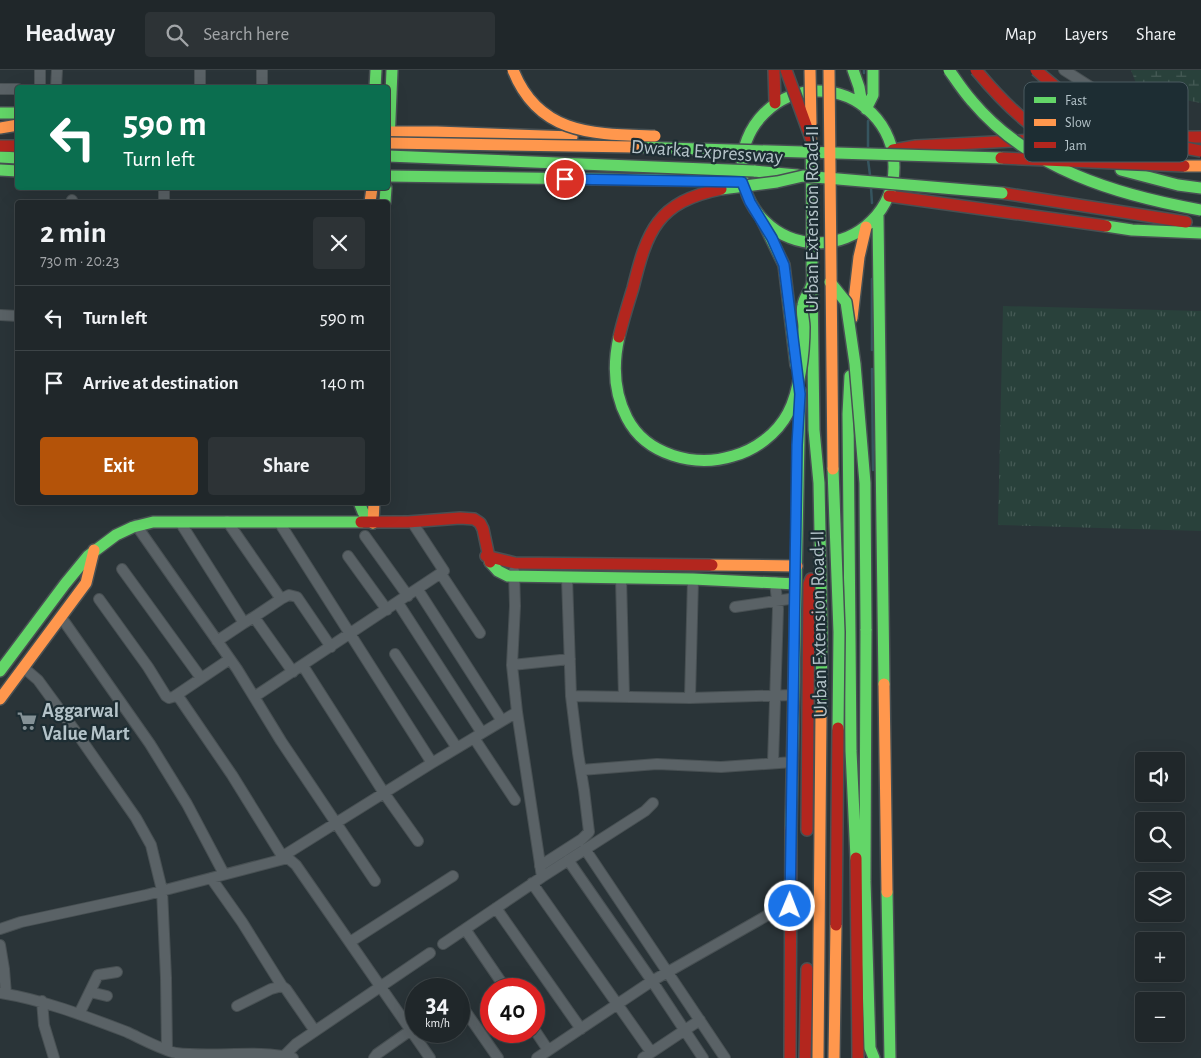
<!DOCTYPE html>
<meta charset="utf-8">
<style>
:root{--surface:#20272a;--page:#2d3336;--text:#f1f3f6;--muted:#a2a5a8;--line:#3d4447;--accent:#b45309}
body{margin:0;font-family:"Alegreya Sans",sans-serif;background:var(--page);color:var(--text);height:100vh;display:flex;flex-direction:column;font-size:19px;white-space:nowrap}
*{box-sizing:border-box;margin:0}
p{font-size:16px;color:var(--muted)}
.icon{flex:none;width:28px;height:28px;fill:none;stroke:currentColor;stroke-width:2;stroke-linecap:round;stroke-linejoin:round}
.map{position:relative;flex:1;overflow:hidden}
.side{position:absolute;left:15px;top:130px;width:375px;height:305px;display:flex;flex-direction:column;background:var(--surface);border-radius:5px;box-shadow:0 5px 20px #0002,0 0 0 1px var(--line)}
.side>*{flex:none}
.banner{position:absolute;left:15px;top:15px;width:375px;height:105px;border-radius:5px;box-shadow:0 5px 20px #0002,0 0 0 1px var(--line);background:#0b6e4f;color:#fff;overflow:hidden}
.buttons{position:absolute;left:1135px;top:682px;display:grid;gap:10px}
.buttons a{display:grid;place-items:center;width:50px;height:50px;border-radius:5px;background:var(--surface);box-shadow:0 5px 20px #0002,0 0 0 1px var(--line);font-size:25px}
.speed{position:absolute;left:405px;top:908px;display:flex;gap:10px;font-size:25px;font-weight:700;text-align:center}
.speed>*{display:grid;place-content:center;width:65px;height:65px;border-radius:50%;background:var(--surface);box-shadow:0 5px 20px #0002,0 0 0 1px var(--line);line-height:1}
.speed small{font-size:12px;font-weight:400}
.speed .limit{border:8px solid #d22;background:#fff;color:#111}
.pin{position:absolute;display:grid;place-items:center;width:42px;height:42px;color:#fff;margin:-21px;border:2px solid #fff;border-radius:50%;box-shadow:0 1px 5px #0007}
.me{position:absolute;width:55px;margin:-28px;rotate:1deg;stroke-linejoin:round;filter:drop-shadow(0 0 4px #0008)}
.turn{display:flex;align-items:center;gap:18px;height:105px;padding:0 25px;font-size:22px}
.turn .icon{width:65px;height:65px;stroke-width:2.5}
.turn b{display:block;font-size:35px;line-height:42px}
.round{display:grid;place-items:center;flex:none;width:52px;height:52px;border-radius:5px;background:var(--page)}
.headline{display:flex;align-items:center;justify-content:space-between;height:85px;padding:0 25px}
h1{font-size:30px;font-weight:700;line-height:38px}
.button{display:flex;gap:10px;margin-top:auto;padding:10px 25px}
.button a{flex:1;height:58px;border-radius:5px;background:var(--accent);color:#fff;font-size:20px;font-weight:700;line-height:58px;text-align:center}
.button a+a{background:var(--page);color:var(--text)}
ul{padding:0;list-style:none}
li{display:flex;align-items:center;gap:15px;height:65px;padding:0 25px;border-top:1px solid var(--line)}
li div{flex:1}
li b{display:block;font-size:19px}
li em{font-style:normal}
header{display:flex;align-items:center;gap:30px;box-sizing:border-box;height:70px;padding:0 25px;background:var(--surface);border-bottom:1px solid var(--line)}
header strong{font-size:24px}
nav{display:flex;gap:28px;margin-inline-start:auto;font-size:18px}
.search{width:350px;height:45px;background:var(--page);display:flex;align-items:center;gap:12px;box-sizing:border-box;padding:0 18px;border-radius:5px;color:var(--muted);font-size:19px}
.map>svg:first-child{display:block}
</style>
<header>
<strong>Headway</strong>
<div class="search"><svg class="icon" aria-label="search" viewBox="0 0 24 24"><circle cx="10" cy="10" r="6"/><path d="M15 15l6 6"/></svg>Search here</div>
<nav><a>Map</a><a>Layers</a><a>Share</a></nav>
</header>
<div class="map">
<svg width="1201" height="988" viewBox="0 0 1201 988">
<defs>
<pattern id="grass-tufts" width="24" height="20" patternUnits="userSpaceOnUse" patternTransform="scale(1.25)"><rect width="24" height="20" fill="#29413b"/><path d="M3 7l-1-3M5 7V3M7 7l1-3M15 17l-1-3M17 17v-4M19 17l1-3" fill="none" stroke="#465b56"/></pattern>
<pattern id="wetland-marsh" width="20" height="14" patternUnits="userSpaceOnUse" patternTransform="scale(1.25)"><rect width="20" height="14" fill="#29413b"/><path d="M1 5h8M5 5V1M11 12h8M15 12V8" fill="none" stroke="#465b56"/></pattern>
</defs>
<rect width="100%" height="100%" fill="#2a3438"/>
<path fill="url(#grass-tufts)" d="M 1003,236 L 1201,241 L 1201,461 L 998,455 Z"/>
<path fill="url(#wetland-marsh)" d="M 1131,0 L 1201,0 L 1201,33 L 1139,21 Z"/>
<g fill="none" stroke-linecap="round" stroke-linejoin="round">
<path stroke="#36555f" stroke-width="2.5" d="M 864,3 L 864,0
M 868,77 L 868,51
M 868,90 L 870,105
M 871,118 L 872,133
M 872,209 L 872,280
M 872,299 L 873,400"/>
<defs>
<path id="street" d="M 40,0 L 40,18
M 262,0 L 262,18
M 1064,0 L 1127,40
M 56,18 L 57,0
M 200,18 L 200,0
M 0,19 L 18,19
M 71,132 L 72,130
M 164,132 L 164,118
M 0,245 L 18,246
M 227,451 L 281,529 L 254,547
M 180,452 L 244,553 L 254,547 L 293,602
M 279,452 L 432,693
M 136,455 L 237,599 L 281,671 L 375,811
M 365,466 L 408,526
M 348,486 L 387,540
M 122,499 L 201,608
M 441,504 L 480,563
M 567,508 L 571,626 L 690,628 L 794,625
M 621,508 L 624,627
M 418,520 L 502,651
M 99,529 L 148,597 L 166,626 L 169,628 L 176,626 L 180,629 L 232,705 L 284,789
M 281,529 L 289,525 L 297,527 L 331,577
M 398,533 L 482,663
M 735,537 L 796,528
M 61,547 L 150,674 L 187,734 L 224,804
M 217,571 L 244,553
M 395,584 L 457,678
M 512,595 L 515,536 L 514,501
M 303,596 L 384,723 L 418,771
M 24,598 L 38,610 L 76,662 L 136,748 L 151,775 L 162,820 L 166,908 L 167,980
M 175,626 L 230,589
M 254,627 L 444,501 L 412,452
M 690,628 L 693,509
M 474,668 L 515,730
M 773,693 L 778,539 L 775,512
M 581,700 L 657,694 L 721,697 L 793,692
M 585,779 L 725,988
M 283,786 L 432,693 L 517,642
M 568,790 L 652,911 L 703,988
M 540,796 L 582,769 L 589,762 L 584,720 L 578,683 L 571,626
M 542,807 L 517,642 L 512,595 L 570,589
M 211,808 L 242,852 L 282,916
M 532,813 L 651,982
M 496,838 L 581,959
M 0,859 L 21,852 L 146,825 L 284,789 L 289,789 L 296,795 L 430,988
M 465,859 L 506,919
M 350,872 L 453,806
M 443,874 L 542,807 L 645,741 L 653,733
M 0,875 L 4,899 L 6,924
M 90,922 L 107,926
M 0,923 C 44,930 85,946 127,962 C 142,969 160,979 176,983 C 214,988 257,979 293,988
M 42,931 L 44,955 L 54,988
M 459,932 L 498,988
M 237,936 L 271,919 L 282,916 L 286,919 L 315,961
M 79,944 L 98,905 L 117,902
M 534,959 L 548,980
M 284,986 L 296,974 L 430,883
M 374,988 L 377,984 L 411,960
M 537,988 L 652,911 L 775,841 L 790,840
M 643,988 L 700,950"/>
<path id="fast" d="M 853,0 L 859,17 L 862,34
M 375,18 L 376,0
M742 97a76 76 0 1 1 152 0a76 76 0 1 1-152 0Z
M 866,39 L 873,25 L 873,0
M 0,43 L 18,43
M 811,69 L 812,142
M 389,72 L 392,0
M 0,87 L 18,88
M 0,100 L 18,101
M 1121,100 L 1178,115 L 1201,118
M 754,101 L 797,105
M 388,106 L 732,111
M 385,132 L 386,118
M 878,146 L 884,614
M 762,150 L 784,195 L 796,295
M 1106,156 L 1132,160 L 1201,163
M 812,214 L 814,360 L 819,413 L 822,562 L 821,644
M 850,306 L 848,344 L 851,681 L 856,788
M 359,432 L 363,442 L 373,453
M 490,492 L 498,501 L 508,506 L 693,509 L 796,514
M 866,559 L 865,811 L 870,978 L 874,988
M 0,601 L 65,514 L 88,486 L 116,465 L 133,457 L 153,452 L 361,452
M 791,758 L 800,321
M 887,822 L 890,988"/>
<path id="slow" d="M 0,58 L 18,55
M 388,62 L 437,62 L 572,67
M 1184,96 L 1201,96
M 370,132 L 372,118
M 852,248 L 859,187 L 866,157
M 373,453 L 374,432
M 712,495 L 797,496
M 884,614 L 887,822
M 0,629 L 86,513 L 94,480
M 818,988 L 821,644
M 834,988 L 836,855"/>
<path id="jam" d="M 774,0 L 775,33
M 0,76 L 18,76
M 893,80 L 916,76 L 1074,68 L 1201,67
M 1002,123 L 1186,152
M 889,126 L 1106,156
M 361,452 L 408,452 L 460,448 L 474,449 L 480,453 L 483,459 L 490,492
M 486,486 L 515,493 L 712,495
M 807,760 L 809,514 L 811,509
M 856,788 L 858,988
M 790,988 L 791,758
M 805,988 L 807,899"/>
</defs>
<use href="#street" stroke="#485053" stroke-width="12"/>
<use href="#fast" stroke="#485053" stroke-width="14"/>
<use href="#slow" stroke="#485053" stroke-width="14"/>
<use href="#jam" stroke="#485053" stroke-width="14"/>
<use href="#street" stroke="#5a6266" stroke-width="10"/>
<use href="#fast" stroke="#63d668" stroke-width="11"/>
<use href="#slow" stroke="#ff974d" stroke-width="11"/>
<use href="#jam" stroke="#b3261e" stroke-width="11"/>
<defs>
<path id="fast-bridge" d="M 949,0 C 956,10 963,21 972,31 C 1029,99 1117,125 1201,140
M 634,77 L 1001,88
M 388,86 L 754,101
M 721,119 L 777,112 L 803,106 L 1002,123
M 830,212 L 846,232 L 855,294 L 865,413 L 866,559
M 619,267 C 613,294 614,323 627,348 C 646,385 695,398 733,386 C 755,380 777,364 788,343 C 800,321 804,282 804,257 C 804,250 801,242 803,235 C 804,227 810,222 812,214 C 813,208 812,201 812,195 C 812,178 812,160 812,142
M 833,399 L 839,562 L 838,658"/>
<path id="slow-bridge" d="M 513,0 C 539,66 595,64 655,66
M 810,0 L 811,54
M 829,0 L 833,399
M 388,73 L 634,77"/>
<path id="jam-bridge" d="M 786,0 L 811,69
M 976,0 C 1010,41 1041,69 1091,89
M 1036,0 C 1085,45 1135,70 1201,81
M 1001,88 L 1184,96
M 619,267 C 623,250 628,234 633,218 C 647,161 657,132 721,119
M 836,855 L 838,658"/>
</defs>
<use href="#fast-bridge" stroke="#475053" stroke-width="14" stroke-linecap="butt"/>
<use href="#slow-bridge" stroke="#475053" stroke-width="14" stroke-linecap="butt"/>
<use href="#jam-bridge" stroke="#475053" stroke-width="14" stroke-linecap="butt"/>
<use href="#fast-bridge" stroke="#63d668" stroke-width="11"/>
<use href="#slow-bridge" stroke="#ff974d" stroke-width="11"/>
<use href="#jam-bridge" stroke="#b3261e" stroke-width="11"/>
</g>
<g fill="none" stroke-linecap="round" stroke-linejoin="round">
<defs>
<path id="route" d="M 565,109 L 742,112 L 750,132 L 772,168 L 784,195 L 800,324 L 797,375 L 790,836"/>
</defs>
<use href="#route" stroke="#114b97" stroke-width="12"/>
<use href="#route" stroke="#1a73e8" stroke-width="9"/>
</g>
<defs>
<symbol id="supermarket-bare" viewBox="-9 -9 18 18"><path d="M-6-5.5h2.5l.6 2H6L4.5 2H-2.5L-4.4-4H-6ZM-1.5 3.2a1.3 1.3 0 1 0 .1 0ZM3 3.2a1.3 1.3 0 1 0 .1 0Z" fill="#849196" stroke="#1d2d33" stroke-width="2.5" paint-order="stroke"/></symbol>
</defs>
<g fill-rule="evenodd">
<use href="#supermarket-bare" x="13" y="637" width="28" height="28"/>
</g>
<g text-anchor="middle" stroke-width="4.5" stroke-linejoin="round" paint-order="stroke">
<g font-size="20" fill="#b4c3c9" stroke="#1d2d33">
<text transform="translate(707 81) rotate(4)" y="7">Dwarka Expressway</text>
<text transform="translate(811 149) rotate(-90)" y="7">Urban Extension Road-II</text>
<text transform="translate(818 554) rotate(-91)" y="7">Urban Extension Road-II</text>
</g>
<g font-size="20" font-weight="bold" fill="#b4c3c9" stroke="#1d2d33" text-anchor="start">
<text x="42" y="647">Aggarwal<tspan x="42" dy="23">Value Mart</tspan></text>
</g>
</g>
<rect x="1024" y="12" width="164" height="80" rx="8" fill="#1d2d33" stroke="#4a5a60" stroke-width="1"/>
<rect x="1034" y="27" width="22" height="6" fill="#63d668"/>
<rect x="1034" y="49" width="22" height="7" fill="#ff974d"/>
<rect x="1034" y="72" width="22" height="6" fill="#b3261e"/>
<g font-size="14" fill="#b4c3c9">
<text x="1065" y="35">Fast</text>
<text x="1065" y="57">Slow</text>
<text x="1065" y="80">Jam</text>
</g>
</svg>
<div class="buttons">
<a><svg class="icon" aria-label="sound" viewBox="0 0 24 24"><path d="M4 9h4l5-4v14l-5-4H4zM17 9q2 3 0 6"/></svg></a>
<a><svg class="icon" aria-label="search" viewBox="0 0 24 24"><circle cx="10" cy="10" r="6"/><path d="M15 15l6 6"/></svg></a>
<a><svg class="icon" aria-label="layers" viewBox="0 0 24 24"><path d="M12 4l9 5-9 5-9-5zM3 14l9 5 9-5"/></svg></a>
<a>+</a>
<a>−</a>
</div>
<div class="speed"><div>34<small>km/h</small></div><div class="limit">40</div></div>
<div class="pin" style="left:565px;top:109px;background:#d93025"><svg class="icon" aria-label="arrive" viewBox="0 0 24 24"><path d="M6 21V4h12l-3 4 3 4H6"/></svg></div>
<svg class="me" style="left:790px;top:836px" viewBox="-20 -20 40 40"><circle r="17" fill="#1a73e8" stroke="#fff" stroke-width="3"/><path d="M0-11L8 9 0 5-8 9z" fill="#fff"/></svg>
<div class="banner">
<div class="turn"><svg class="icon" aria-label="left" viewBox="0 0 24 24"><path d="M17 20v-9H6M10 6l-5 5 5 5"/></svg><div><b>590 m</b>Turn left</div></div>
</div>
<section class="side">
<div class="headline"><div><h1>2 min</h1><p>730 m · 20:23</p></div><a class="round"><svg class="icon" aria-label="close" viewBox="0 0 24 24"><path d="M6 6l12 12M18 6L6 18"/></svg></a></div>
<ul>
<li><svg class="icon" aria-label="left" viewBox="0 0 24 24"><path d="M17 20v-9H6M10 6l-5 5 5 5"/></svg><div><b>Turn left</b></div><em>590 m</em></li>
<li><svg class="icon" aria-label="arrive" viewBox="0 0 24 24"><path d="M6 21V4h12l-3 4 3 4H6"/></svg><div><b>Arrive at destination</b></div><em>140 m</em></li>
</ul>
<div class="button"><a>Exit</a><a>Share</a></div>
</section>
</div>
